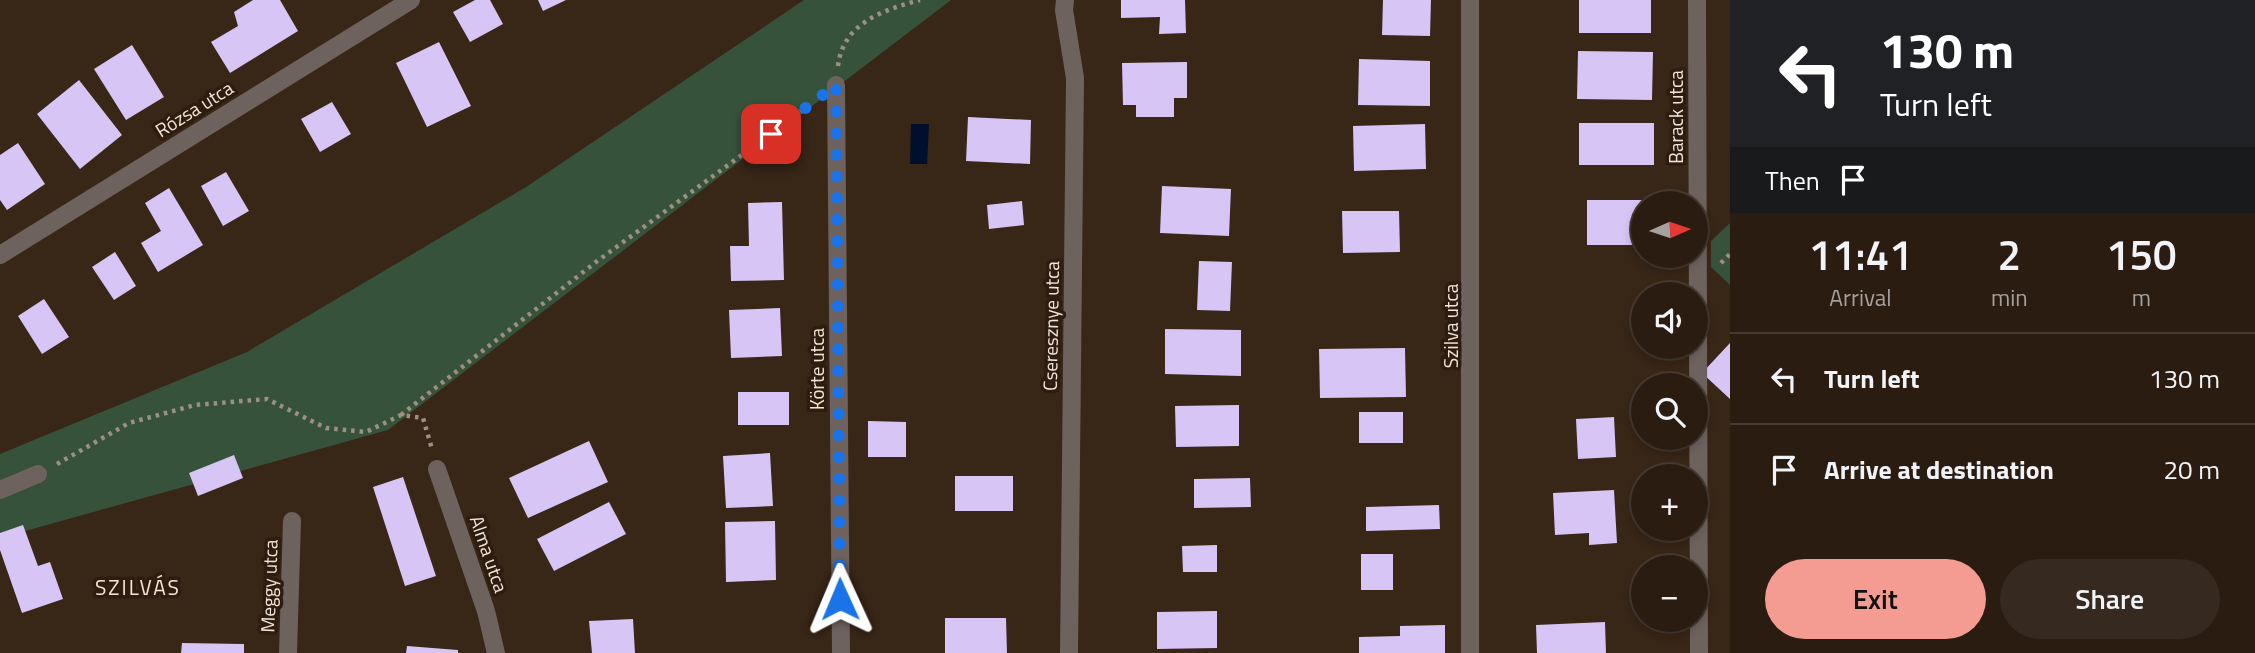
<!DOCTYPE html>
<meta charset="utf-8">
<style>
:root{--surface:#2a1c11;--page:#36291f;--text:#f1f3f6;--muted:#a5a19f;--line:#463a31;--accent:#f59c92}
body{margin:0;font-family:"Titillium Web",sans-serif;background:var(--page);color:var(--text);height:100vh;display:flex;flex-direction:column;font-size:26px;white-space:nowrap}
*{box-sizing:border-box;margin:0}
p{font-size:23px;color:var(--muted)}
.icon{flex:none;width:38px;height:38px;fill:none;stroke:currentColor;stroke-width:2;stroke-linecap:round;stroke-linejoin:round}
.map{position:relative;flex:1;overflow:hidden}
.details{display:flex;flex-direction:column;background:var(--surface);width:525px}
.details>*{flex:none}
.guide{background:#202124;color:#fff;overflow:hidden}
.needle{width:46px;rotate:87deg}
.controls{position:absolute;left:1631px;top:191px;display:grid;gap:14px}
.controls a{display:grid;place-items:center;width:77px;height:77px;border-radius:50%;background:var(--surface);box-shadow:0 4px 10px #0003,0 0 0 2px var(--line);font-size:35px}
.pin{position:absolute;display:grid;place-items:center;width:60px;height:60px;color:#fff;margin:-30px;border-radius:14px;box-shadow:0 4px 10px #0006}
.me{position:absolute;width:77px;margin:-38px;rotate:359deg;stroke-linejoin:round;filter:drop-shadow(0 0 5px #0008)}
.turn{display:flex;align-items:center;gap:24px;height:147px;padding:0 35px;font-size:32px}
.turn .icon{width:91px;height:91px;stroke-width:2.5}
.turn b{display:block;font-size:49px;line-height:60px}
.then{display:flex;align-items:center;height:66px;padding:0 35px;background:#0003;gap:14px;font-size:26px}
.eta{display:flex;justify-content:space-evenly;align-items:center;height:119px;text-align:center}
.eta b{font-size:42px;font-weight:600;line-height:49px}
.action{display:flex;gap:14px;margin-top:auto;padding:14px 35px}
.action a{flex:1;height:80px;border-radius:42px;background:var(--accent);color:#111;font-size:28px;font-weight:600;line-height:80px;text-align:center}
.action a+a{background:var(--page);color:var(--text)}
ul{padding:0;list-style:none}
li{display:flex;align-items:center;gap:21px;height:91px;padding:0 35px;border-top:2px solid var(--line)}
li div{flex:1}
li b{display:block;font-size:26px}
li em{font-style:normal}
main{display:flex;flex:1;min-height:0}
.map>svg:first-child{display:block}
</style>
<main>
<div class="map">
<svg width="1730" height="653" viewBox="0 0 1730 653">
<rect width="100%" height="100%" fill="#382617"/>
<path fill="#37523b" d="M 804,0 L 951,0 L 388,430 L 0,538 L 0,454 L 247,352 L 526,187 Z
M 1730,223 L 1730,285 L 1711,267 L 1711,241 Z"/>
<path fill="#000f2e" d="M 911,124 L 929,124 L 927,164 L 910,164 Z"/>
<path fill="#d6c5f5" d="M 253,0 L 280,0 L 298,31 L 230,73 L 211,42 L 238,26 L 234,12 Z
M 475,0 L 490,0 L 503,24 L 470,42 L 453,12 Z
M 538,0 L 566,0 L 543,11 Z
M 1121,0 L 1185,0 L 1186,33 L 1159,34 L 1160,17 L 1121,18 Z
M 1383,0 L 1431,0 L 1430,36 L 1382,35 Z
M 1579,0 L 1651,0 L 1651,33 L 1579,33 Z
M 439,42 L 471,106 L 427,127 L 396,63 Z
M 132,45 L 164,97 L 126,120 L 94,69 Z
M 1578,51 L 1653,52 L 1652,100 L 1577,99 Z
M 1359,59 L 1430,61 L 1430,106 L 1358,105 Z
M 1187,62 L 1187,98 L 1174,98 L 1174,117 L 1136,117 L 1136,105 L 1123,105 L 1122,63 Z
M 79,80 L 122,135 L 80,169 L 37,114 Z
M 332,102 L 351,134 L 320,152 L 301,119 Z
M 968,117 L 1031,120 L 1030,164 L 966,161 Z
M 1579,123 L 1654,123 L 1654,165 L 1579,165 Z
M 1425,124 L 1426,169 L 1354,171 L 1353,126 Z
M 18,143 L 45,184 L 7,210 L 0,200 L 0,155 Z
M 226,172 L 249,211 L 223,226 L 201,186 Z
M 1162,186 L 1231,189 L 1229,236 L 1160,233 Z
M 169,188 L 203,245 L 158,272 L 141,243 L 161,231 L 145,203 Z
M 1587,200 L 1646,200 L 1643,203 L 1643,245 L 1587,245 Z
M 1022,201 L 1024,225 L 989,229 L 987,205 Z
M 782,202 L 784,280 L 731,281 L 730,246 L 749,246 L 748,203 Z
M 1342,211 L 1399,211 L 1400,252 L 1343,253 Z
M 115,252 L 136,286 L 114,300 L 92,267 Z
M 1199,261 L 1232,262 L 1230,311 L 1197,310 Z
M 44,299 L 69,337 L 42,354 L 18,316 Z
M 780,308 L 782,356 L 731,358 L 729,310 Z
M 1165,329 L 1241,330 L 1241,376 L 1165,374 Z
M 1730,343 L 1730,399 L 1702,373 Z
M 1405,348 L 1406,397 L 1320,398 L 1319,349 Z
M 738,392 L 789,392 L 789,425 L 738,425 Z
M 1239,405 L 1239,446 L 1176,447 L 1175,406 Z
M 1359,412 L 1403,412 L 1403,443 L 1359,443 Z
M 1614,417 L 1616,457 L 1578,459 L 1576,419 Z
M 868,421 L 906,422 L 906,457 L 868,457 Z
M 589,441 L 608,482 L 528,518 L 509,478 Z
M 770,453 L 773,506 L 726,508 L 723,456 Z
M 234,455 L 243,478 L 198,496 L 189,473 Z
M 955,476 L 1013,476 L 1013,511 L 955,511 Z
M 403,477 L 436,576 L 405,586 L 373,487 Z
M 1250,478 L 1251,507 L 1194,508 L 1194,479 Z
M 1614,490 L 1617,543 L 1589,545 L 1589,533 L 1555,535 L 1553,493 Z
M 609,502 L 626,534 L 554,571 L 537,539 Z
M 1439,505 L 1440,529 L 1366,531 L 1366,507 Z
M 775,521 L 776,580 L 726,582 L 725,522 Z
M 23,525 L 38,566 L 50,562 L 63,599 L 22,613 L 0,550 L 0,533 Z
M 1217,545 L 1217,572 L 1183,572 L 1182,546 Z
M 1361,554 L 1393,554 L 1393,590 L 1361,590 Z
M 1217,611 L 1217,648 L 1157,649 L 1157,612 Z
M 945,618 L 1006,618 L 1007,653 L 945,653 Z
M 633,619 L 635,653 L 592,653 L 589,621 Z
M 1605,622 L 1606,653 L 1537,653 L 1536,625 Z
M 1445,625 L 1445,653 L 1359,653 L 1359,637 L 1400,636 L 1400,626 Z
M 182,643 L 244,644 L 244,653 L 181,653 Z
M 407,646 L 458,650 L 458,653 L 406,653 Z"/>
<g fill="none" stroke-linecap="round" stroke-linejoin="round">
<path stroke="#9d8f82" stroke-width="4.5" stroke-dasharray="3.5 5" stroke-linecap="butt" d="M 838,66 C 843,23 883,10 920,0
M 1721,263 L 1730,254
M 401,415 L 596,262 L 814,102
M 57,464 L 129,423 L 195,405 L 267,399 L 326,428 L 366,432 L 401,415 L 423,418 L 432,449"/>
<path stroke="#6e625e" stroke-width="18" d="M 1065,0 L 1064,10 L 1075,78 L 1069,653
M 1697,0 L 1699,653
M 836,85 L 841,653
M 0,255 L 411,0
M 437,469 L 486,611 L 496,653
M 0,490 L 38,474
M 288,653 L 292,521
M 1470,653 L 1470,0"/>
</g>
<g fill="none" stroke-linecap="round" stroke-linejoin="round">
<path stroke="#1a73e8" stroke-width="12" stroke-dasharray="0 21.6" d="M 771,134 L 836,85 L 840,599"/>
</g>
<g text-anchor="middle" stroke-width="7" stroke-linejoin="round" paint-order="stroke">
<g font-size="19" fill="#f1e5db" stroke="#2e1d0e">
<text transform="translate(194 109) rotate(-32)" y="7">Rózsa utca</text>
<text transform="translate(1676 117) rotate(-90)" y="7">Barack utca</text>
<text transform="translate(1051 326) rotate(-89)" y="7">Cseresznye utca</text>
<text transform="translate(1451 326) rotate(-90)" y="7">Szilva utca</text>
<text transform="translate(817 369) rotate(-90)" y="7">Körte utca</text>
<text transform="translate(489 554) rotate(71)" y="7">Alma utca</text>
<text transform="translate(269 586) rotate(-88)" y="7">Meggy utca</text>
</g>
<g font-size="21" letter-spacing="2" fill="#f1e5db" stroke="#2e1d0e">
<text x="138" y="595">SZILVÁS</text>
</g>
</g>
</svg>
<div class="controls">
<a><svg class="needle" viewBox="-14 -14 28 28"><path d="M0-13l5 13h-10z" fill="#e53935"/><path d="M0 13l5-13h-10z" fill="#a5a19f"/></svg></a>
<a><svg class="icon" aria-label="sound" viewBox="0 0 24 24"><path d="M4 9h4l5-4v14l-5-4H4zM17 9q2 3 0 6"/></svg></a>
<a><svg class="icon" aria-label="search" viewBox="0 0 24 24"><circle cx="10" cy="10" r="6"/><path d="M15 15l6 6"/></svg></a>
<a>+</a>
<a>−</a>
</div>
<div class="pin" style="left:771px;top:134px;background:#d93025"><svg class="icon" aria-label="arrive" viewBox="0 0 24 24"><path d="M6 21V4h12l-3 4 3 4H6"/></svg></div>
<svg class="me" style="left:840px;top:599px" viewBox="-20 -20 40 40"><path d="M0-17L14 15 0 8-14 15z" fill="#1a73e8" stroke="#fff" stroke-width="4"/></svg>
</div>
<section class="details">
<div class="guide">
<div class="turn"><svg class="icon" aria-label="left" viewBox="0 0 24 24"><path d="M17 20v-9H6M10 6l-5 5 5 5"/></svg><div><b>130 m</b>Turn left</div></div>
<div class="then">Then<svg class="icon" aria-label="arrive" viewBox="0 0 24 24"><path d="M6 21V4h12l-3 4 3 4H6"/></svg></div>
</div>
<div class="eta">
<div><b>11:41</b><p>Arrival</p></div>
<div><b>2</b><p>min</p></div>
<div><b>150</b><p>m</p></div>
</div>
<ul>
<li><svg class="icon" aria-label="left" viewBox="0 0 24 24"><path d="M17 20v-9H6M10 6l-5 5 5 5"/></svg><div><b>Turn left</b></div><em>130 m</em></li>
<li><svg class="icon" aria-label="arrive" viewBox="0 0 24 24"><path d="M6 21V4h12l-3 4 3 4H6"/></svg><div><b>Arrive at destination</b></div><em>20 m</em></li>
</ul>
<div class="action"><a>Exit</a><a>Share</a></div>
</section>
</main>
